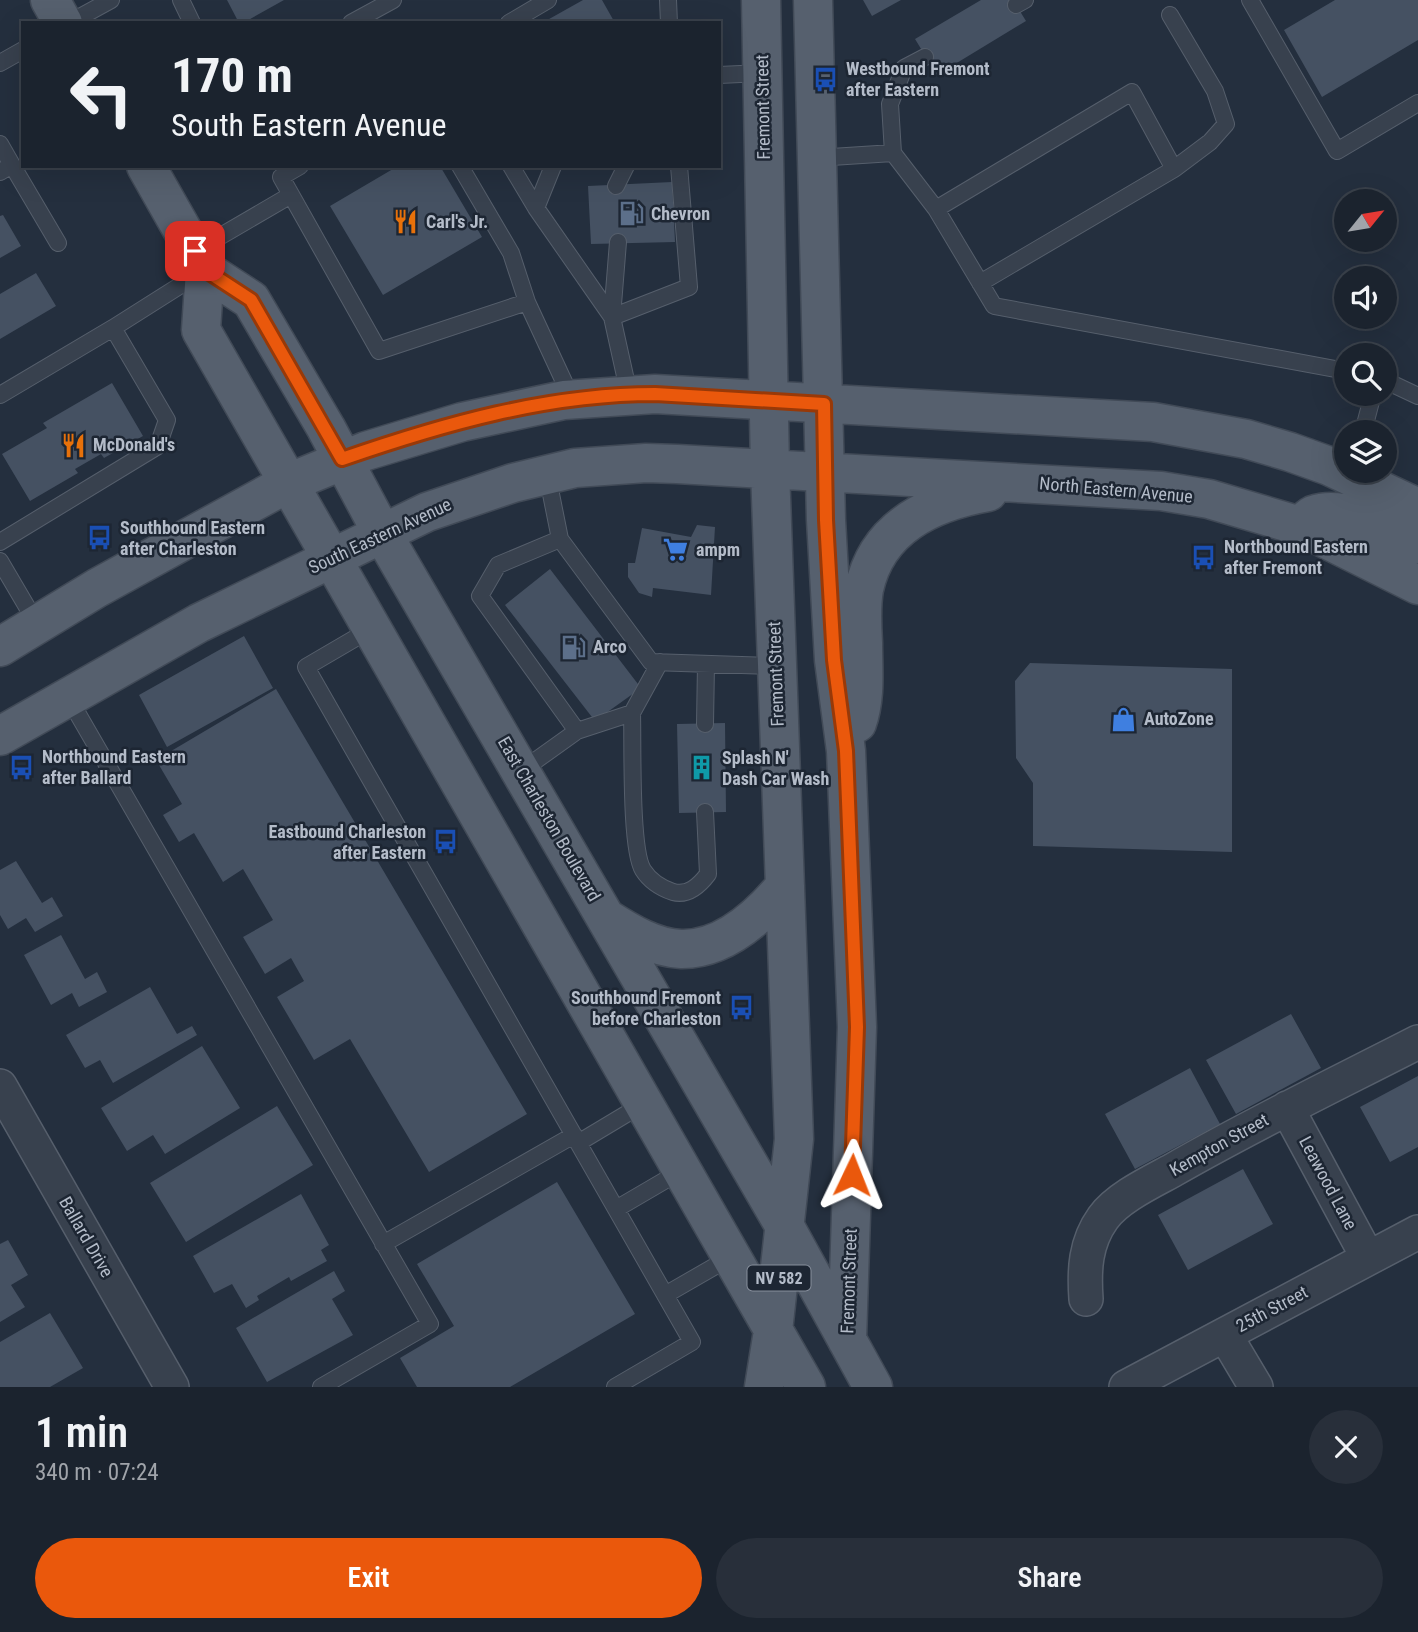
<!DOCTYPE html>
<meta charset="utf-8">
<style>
:root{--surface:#1b232e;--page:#282f3a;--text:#f1f3f6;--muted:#a0a4aa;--line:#39404a;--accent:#ea580c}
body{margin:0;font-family:"Roboto Condensed",sans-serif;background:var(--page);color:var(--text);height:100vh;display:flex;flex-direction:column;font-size:26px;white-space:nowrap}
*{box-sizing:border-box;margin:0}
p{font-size:23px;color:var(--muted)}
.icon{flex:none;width:38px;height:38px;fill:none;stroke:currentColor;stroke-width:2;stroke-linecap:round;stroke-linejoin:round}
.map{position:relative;height:1387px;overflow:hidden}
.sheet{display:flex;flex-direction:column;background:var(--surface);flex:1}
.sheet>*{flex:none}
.hud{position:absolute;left:21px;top:21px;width:700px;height:147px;border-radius:0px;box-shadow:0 7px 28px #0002,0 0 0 2px var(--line);background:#1b232e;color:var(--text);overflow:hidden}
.needle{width:46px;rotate:60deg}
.fabs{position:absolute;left:1334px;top:189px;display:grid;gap:14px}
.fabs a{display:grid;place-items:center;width:63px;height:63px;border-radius:50%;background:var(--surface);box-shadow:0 7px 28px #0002,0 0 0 2px var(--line);font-size:35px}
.pin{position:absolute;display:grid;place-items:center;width:60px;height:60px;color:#fff;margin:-30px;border-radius:14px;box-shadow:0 4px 10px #0006}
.me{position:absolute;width:77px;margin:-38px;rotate:2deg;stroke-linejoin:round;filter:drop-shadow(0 0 5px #0008)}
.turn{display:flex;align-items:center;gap:24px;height:147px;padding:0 35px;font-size:32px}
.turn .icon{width:91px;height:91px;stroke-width:2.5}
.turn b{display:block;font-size:49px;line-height:60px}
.round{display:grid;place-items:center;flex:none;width:74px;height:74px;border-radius:37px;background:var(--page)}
.headline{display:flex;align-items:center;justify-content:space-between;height:119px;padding:0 35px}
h1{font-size:42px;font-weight:600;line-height:52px}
.cta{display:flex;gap:14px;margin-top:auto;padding:14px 35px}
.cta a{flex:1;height:80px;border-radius:42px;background:var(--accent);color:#fff;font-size:28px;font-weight:600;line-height:80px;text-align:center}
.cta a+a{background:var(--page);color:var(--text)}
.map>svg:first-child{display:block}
</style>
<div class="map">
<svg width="1418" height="1387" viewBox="0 0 1418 1387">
<rect width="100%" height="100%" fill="#242f3e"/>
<path fill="#455162" d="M 227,0 L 284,0 L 243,23 L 239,23 Z
M 583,0 L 602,0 L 615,23 L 542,23 Z
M 863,0 L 901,0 L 872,16 Z
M 981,0 L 1013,0 L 1026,21 L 937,75 L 915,39 Z
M 1335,0 L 1418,0 L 1418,40 L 1322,97 L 1284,30 Z
M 398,166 L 440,166 L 482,237 L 383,295 L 330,206 Z
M 672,182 L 675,242 L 591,244 L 588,186 Z
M 3,215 L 21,246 L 0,258 L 0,216 Z
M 36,273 L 56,306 L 0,339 L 0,294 Z
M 112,383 L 143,436 L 104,458 L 101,454 L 75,469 L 78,473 L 30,501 L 2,454 L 47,428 L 43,423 Z
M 697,525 L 715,527 L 711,595 L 653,588 L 652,597 L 639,593 L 628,577 L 628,563 L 635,563 L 642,528 L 691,537 Z
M 550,569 L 641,688 L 595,721 L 505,605 Z
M 244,636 L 273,688 L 167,747 L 139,695 Z
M 1030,663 L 1232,669 L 1232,852 L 1033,846 L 1033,783 L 1016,758 L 1015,681 Z
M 276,689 L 527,1114 L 429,1172 L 350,1039 L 314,1060 L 277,997 L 304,981 L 291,958 L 265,974 L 243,937 L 273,920 L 243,869 L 223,882 L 194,833 L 179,842 L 163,815 L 182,804 L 156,760 Z
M 725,723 L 726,812 L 679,813 L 677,724 Z
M 16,861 L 42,903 L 52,897 L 63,916 L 35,932 L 26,918 L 8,929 L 0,915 L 0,870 Z
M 61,935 L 85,979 L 97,972 L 107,992 L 79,1007 L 72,993 L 51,1005 L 24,955 Z
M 150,987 L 177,1034 L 192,1026 L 197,1035 L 113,1083 L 100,1060 L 85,1068 L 66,1035 Z
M 1291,1014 L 1321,1068 L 1236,1114 L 1206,1060 Z
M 202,1046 L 240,1108 L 165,1154 L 153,1135 L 127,1151 L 101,1108 Z
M 1190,1068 L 1220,1124 L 1135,1169 L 1105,1114 Z
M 1418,1076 L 1418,1147 L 1390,1162 L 1360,1107 Z
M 277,1106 L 313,1165 L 186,1242 L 150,1183 Z
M 1243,1169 L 1273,1224 L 1188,1270 L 1158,1215 Z
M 557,1182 L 635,1314 L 510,1387 L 417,1387 L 400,1358 L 454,1326 L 417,1264 Z
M 301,1194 L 329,1245 L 321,1250 L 327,1261 L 291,1281 L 289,1277 L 257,1296 L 259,1300 L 246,1308 L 232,1284 L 214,1293 L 193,1256 Z
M 8,1240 L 28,1275 L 11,1285 L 25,1307 L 0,1322 L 0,1244 Z
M 334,1271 L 345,1291 L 332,1299 L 353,1335 L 267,1382 L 236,1328 Z
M 50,1313 L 83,1368 L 50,1387 L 0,1387 L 0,1342 Z"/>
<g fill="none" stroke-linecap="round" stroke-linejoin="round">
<defs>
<path id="service" d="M 181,0 L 192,23
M 668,0 L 669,23
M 1250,0 L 1337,151 L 1418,103
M 1016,5 L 1025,0
M 1170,15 L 1215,91 L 1226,124 L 1210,142 L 1174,169
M 69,23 L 111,0
M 351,23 L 393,0
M 509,23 L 548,0
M 0,63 L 23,50
M 719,75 L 762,73
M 0,144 L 12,165 L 0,172
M 893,153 L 890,104 L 904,68 L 925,57
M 816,158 L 893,153 L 936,209 L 994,306 L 1346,371
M 12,165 L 58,243
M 300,166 L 281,177 L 379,351 L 527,302
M 460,166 L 511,253 L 527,302 L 572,399
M 511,166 L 536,208
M 553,166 L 536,208 L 612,317
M 616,186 L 626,166
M 936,209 L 1132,92 L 1174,169 L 980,283
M 195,251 L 291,195
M 612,317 L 618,242
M 113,328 L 203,271
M 1384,380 L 1418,396
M 629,394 L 612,317 L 689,287 L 679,166
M 0,395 L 113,328 L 167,420 L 158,446 L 0,542
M 1363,432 L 1373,394
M 547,474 L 560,539 L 651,662 L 775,666
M 0,561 L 37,624
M 371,629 L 306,667 L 692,1342 L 615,1387
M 68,697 L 430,1324 L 321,1387
M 632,713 C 633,743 630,849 643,870 C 650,881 661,888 673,892 C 688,896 699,886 708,874 L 705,812
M 705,724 L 706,664
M 577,731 L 632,713 L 660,662
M 521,771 L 577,731 L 480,596 L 498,565 L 560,539
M 578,1143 L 643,1104
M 616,1209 L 681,1171
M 383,1244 L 574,1135
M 665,1295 L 731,1257"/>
<path id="minor" d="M 0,1086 L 172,1387
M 1287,1108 L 1368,1258
M 1086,1299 C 1084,1270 1085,1243 1103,1218 C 1117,1198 1151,1182 1173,1170 C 1253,1124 1336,1084 1418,1042
M 1225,1335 L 1256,1387
M 1126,1387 L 1418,1232"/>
<path id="primary" d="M 50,0 L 63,23
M 761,0 L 770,469 L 794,1139 L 773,1331 L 764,1387
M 813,0 L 826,520 L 834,660 L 846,751 L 857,1027 L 847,1340
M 146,166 L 205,270 L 251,300 L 326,428 L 382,533 L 784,1225 L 873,1387
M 205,270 L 201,330 L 806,1387
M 1300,526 C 1304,522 1309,517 1313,515 C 1348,503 1388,531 1418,544
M 0,647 L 97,588 L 288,483 L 366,451 L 462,422 L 564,400 L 655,394 L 1153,422 L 1246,439 L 1290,452 L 1329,466 L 1418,508
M 857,723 C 866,698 863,670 863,643 C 862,626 861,606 864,589 C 877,527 931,502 988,492
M 0,736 L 199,623 L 427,512 L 513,483 L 575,468 L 646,463 L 677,464 L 1161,491 L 1209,499 L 1300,526 L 1418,585
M 606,918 C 628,932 654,948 681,949 C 724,950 760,916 785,886"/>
</defs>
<use href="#service" stroke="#565f6c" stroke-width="18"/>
<use href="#minor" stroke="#565f6c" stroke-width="36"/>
<use href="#primary" stroke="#414a57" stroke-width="41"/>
<use href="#service" stroke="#38414e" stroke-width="16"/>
<use href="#minor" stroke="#38414e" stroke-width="33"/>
<use href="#primary" stroke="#56606e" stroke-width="38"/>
</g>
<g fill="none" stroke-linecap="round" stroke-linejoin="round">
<defs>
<path id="route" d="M 195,251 L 205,270 L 251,300 L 342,459 C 443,424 548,394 655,394 L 824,404 L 826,520 L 834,660 L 846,751 L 857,1027 L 852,1175"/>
</defs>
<use href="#route" stroke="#983908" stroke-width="18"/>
<use href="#route" stroke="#ea580c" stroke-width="12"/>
</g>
<defs>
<symbol id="bus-bare" viewBox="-9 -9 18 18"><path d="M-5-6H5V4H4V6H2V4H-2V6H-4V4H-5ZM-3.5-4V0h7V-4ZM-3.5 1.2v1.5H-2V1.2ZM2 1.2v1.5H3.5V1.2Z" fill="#1a4fb4" stroke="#1d2633" stroke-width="2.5" paint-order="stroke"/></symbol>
<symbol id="fuel-bare" viewBox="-9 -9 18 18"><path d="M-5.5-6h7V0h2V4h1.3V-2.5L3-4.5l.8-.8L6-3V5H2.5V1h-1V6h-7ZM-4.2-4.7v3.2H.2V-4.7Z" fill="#5c6f8a" stroke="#1d2633" stroke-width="2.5" paint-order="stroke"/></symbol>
<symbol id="restaurant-bare" viewBox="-9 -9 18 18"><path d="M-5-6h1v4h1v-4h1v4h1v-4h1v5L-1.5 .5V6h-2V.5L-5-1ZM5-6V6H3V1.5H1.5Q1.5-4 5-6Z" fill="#e8710a" stroke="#1d2633" stroke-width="2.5" paint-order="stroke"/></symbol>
<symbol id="supermarket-bare" viewBox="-9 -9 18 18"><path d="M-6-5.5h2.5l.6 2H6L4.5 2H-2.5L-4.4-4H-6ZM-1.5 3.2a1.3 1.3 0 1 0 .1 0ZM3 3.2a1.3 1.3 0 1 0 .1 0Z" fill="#3f7fe0" stroke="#1d2633" stroke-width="2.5" paint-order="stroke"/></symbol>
<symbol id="shop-bare" viewBox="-9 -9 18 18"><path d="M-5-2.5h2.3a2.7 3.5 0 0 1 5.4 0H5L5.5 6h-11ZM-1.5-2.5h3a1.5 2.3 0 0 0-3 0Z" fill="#3f7fe0" stroke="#1d2633" stroke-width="2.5" paint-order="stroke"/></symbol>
<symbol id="building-bare" viewBox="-9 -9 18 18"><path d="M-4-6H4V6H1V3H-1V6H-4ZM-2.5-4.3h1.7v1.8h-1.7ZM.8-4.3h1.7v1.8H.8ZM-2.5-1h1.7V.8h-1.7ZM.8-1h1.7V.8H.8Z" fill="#0f9aa8" stroke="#1d2633" stroke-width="2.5" paint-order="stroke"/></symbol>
</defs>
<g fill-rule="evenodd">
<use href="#bus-bare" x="808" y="62" width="35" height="35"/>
<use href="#fuel-bare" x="614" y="196" width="35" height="35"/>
<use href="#restaurant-bare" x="388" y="204" width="35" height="35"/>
<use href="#restaurant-bare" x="56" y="428" width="35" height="35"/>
<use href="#bus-bare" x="82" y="520" width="35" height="35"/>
<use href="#supermarket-bare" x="658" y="532" width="35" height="35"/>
<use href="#bus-bare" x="1186" y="540" width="35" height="35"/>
<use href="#fuel-bare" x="556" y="630" width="35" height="35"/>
<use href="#shop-bare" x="1106" y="702" width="35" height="35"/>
<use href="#bus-bare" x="4" y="750" width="35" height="35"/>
<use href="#building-bare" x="684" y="750" width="35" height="35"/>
<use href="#bus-bare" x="428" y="824" width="35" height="35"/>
<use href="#bus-bare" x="724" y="990" width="35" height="35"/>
</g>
<g text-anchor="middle" stroke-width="5" stroke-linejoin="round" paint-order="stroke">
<rect fill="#1d2633" stroke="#878f9c" stroke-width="2" x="747.5" y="1265.5" width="63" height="25" rx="5"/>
<g font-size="16" font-weight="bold" fill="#b4bcc9">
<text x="779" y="1284">NV 582</text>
</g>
<g font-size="18" font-weight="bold" fill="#b4bcc9" stroke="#1d2633" text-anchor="start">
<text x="846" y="75">Westbound Fremont<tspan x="846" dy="21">after Eastern</tspan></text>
<text x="651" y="220">Chevron</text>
<text x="426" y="228">Carl's Jr.</text>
<text x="93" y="451">McDonald's</text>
<text x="120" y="534">Southbound Eastern<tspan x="120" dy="21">after Charleston</tspan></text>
<text x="1224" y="553">Northbound Eastern<tspan x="1224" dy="21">after Fremont</tspan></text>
<text x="696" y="556">ampm</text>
<text x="593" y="653">Arco</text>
<text x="1144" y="725">AutoZone</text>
<text x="42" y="763">Northbound Eastern<tspan x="42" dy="21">after Ballard</tspan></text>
<text x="722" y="764">Splash N'<tspan x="722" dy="21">Dash Car Wash</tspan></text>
<text x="426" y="838" text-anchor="end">Eastbound Charleston<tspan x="426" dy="21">after Eastern</tspan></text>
<text x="721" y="1004" text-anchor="end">Southbound Fremont<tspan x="721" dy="21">before Charleston</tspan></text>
</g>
<g font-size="18" fill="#b4bcc9" stroke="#1d2633">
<text transform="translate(763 107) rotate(-91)" y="6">Fremont Street</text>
<text transform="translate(1116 490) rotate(5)" y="6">North Eastern Avenue</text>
<text transform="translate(380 536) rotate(-25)" y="6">South Eastern Avenue</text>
<text transform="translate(776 674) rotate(-92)" y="6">Fremont Street</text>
<text transform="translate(549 819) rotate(60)" y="6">East Charleston Boulevard</text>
<text transform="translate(1219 1145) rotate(-29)" y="6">Kempton Street</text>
<text transform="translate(1328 1183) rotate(62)" y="6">Leawood Lane</text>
<text transform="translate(86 1237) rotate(60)" y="6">Ballard Drive</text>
<text transform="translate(849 1281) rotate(-88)" y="6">Fremont Street</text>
<text transform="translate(1272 1309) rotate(-28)" y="6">25th Street</text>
</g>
</g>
</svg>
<div class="fabs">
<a><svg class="needle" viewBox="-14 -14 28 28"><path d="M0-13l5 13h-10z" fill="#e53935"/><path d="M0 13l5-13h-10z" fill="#a0a4aa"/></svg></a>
<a><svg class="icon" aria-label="sound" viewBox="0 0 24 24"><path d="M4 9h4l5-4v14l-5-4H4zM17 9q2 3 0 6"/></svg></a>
<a><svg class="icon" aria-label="search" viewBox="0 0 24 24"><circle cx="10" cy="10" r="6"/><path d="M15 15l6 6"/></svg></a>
<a><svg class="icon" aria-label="layers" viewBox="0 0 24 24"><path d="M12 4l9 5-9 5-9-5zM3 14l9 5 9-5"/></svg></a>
</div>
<div class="pin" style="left:195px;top:251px;background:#d93025"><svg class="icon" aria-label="arrive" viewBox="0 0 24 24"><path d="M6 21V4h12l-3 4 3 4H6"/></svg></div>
<svg class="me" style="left:852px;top:1175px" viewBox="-20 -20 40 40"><path d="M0-17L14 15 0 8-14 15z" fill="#ea580c" stroke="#fff" stroke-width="4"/></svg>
<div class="hud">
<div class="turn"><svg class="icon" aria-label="left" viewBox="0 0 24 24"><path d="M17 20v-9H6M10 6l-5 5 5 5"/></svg><div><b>170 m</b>South Eastern Avenue</div></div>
</div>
</div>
<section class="sheet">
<div class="headline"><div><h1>1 min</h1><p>340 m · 07:24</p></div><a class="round"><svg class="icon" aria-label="close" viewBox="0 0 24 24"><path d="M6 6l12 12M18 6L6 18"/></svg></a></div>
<div class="cta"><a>Exit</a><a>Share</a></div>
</section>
